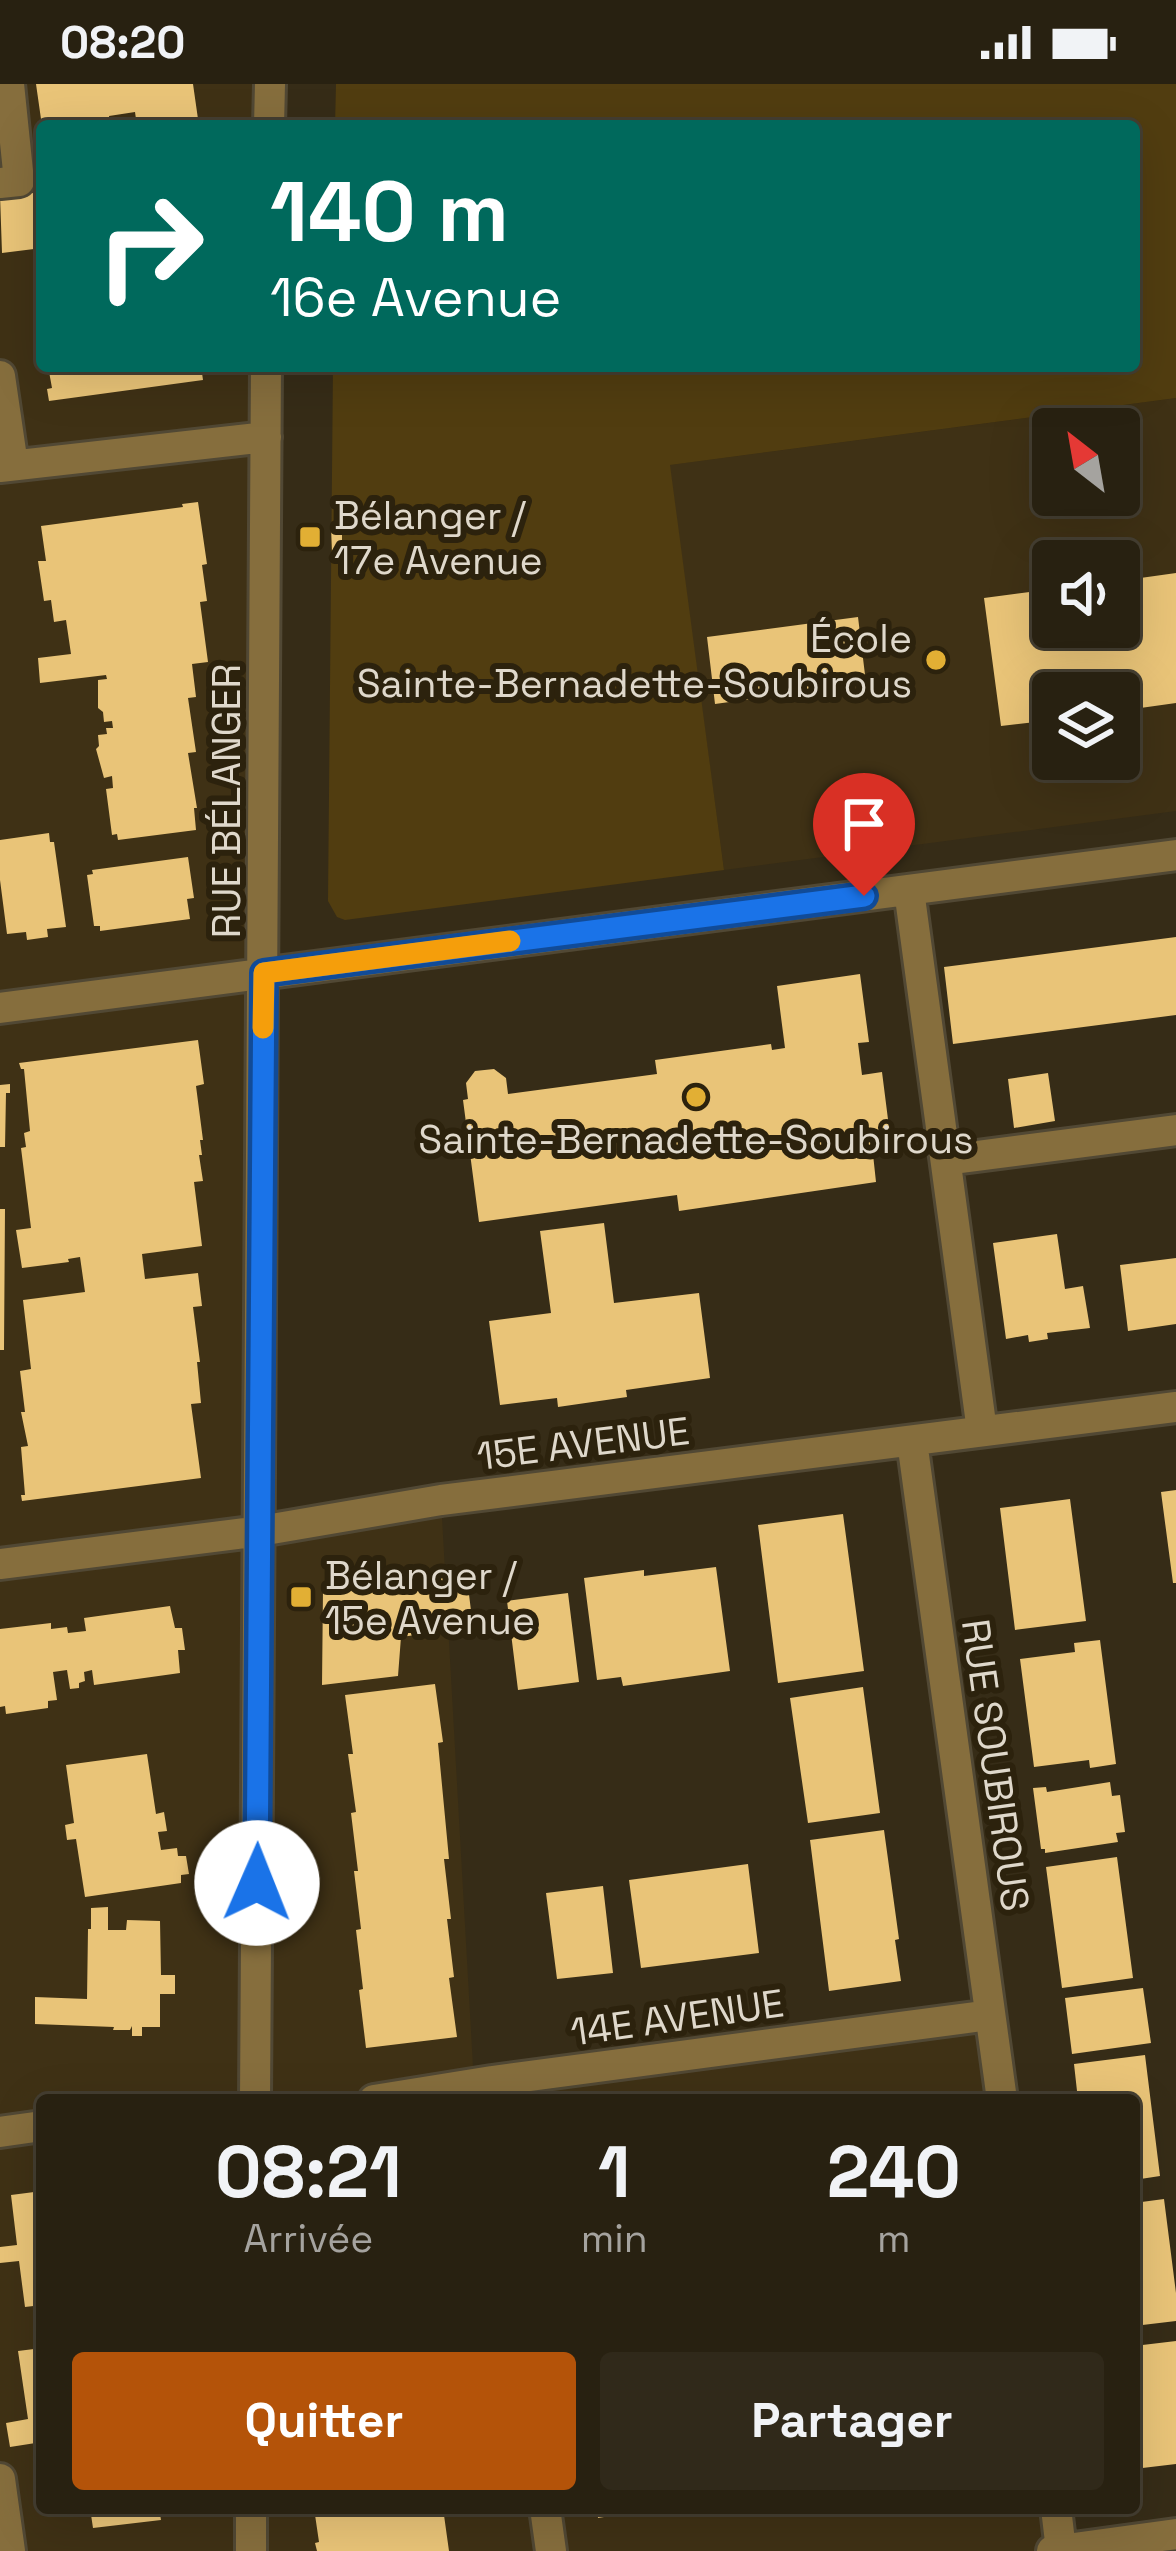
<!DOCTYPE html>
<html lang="fr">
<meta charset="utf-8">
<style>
:root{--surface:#282111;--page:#30291a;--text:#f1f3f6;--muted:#a5a39f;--line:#443e31;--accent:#b45309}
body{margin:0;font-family:"Space Grotesk",sans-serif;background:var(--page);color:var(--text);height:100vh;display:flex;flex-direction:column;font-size:45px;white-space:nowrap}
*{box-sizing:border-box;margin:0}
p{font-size:39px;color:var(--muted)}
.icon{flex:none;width:66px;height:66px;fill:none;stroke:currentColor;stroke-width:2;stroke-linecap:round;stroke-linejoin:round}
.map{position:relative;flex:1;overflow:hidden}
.sheet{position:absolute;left:36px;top:2010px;width:1104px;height:420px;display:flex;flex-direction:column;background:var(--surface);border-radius:12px;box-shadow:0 12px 48px #0002,0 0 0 3px var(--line)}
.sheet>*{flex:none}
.banner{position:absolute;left:36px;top:36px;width:1104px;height:252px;border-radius:12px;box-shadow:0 12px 48px #0002,0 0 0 3px var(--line);background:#00695c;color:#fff;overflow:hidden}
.needle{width:78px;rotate:329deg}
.tools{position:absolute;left:1032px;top:324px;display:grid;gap:24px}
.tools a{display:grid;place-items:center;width:108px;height:108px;border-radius:12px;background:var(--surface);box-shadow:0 12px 48px #0002,0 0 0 3px var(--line);font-size:60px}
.pin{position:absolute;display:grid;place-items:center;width:102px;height:102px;color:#fff;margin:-123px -51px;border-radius:50% 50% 50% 0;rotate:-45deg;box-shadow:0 0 12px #0007}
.pin .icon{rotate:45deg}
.me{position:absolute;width:132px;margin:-66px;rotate:1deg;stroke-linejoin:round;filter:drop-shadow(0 0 9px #0008)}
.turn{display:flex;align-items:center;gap:42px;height:252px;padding:0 36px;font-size:54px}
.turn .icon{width:156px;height:156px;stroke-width:2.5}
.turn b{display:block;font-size:84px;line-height:102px}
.eta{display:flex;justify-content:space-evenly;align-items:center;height:204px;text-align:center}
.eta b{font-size:72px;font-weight:600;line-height:84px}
.action{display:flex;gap:24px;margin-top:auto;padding:24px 36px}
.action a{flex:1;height:138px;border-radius:12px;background:var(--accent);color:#fff;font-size:48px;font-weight:600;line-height:138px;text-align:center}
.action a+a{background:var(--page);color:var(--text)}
.status{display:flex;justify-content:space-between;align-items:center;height:84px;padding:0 60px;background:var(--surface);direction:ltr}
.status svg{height:33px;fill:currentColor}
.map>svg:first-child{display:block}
</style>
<div class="status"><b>08:20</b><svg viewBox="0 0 49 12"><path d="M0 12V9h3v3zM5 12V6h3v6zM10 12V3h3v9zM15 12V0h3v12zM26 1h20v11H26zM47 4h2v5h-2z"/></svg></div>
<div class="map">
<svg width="1176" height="2467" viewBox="0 0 1176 2467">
<rect width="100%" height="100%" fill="#362c17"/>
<path fill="#3f3115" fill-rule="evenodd" d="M 0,0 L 270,0 L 269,42 L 42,42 L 42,282 L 266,282 L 260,1446 L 441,1416 L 474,2000 L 990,1931 L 1002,2016 L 42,2016 L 42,2424 L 1056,2424 L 1052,2467 L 0,2467 Z
M 1176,314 L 1176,727 L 724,786 L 669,381 ZM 1053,345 L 1119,345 L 1119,411 L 1053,411 ZM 1053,477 L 1119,477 L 1119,543 L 1053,543 ZM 1053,609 L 1119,609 L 1119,675 L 1053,675 Z"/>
<path fill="#513d10" d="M 336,0 L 1176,0 L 1176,314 L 670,381 L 724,786 L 345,836 L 337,833 L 328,817 L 333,282 L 1134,282 L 1134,42 L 335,42 Z"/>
<path fill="#e9c478" d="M 36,0 L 193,0 L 198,35 L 194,38 L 195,42 L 137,42 L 135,28 L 109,32 L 110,42 L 42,42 Z
M 31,108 L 34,110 L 36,126 L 42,126 L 42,164 L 2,169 L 0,111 Z
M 48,282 L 201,282 L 203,296 L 49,317 L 47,305 L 52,304 Z
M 198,418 L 207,480 L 202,481 L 207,517 L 200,518 L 208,578 L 192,580 L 196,613 L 188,614 L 196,668 L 188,669 L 197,724 L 194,724 L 196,746 L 118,756 L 117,750 L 112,751 L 106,705 L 113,704 L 112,692 L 104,694 L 96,665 L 99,662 L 98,651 L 107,650 L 106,644 L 113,644 L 112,637 L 104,638 L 103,628 L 98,624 L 98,596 L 107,595 L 106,591 L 40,599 L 38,574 L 71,570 L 66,536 L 54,538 L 51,516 L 44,517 L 38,477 L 46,477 L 41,442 L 183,423 L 182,420 Z
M 331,443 L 342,443 L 342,467 L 332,467 Z
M 1176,489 L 1176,619 L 1119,627 L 1119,609 L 1053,609 L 1053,636 L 1001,642 L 984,514 L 1053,505 L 1053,543 L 1119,543 L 1119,497 Z
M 858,533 L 866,599 L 715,620 L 707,553 Z
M 49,749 L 50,758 L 54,758 L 66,843 L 47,845 L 48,853 L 27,856 L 26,848 L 7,850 L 0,796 L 0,756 Z
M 188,773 L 194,814 L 187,815 L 190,835 L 100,847 L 100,842 L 94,842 L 87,791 L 93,790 L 92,786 Z
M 1176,853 L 1176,931 L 953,960 L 944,883 Z
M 860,890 L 869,958 L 858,959 L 862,991 L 882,988 L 891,1059 L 872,1061 L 876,1098 L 679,1127 L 677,1111 L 479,1138 L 463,1016 L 468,1015 L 466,999 L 475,987 L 494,985 L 506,994 L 508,1010 L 657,990 L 655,976 L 771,960 L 772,966 L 785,964 L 777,902 Z
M 198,956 L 204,1000 L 196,1002 L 203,1056 L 200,1056 L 202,1071 L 199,1071 L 203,1097 L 194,1098 L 202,1162 L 142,1170 L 145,1195 L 198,1189 L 202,1222 L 193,1223 L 200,1278 L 197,1278 L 201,1319 L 191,1320 L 201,1394 L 22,1417 L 21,1411 L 25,1411 L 21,1363 L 28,1362 L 21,1328 L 25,1328 L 20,1287 L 31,1285 L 23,1216 L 85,1208 L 80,1173 L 68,1175 L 69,1178 L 22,1184 L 16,1146 L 31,1144 L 21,1064 L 26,1063 L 24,1049 L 30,1047 L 24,985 L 21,985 L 19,979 Z
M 1048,989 L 1055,1037 L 1014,1044 L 1008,995 Z
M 10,1000 L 10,1009 L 6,1009 L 5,1063 L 0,1063 L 0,1001 Z
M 0,1125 L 5,1125 L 4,1266 L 0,1266 Z
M 604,1139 L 614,1219 L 699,1209 L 710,1294 L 626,1306 L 627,1313 L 558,1323 L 557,1314 L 500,1321 L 489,1237 L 551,1229 L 540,1147 Z
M 1057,1150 L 1065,1205 L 1083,1202 L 1090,1244 L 1047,1249 L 1048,1255 L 1029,1258 L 1028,1251 L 1006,1255 L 993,1159 Z
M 1176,1174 L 1176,1240 L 1128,1247 L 1120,1181 Z
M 1176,1406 L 1176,1499 L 1173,1499 L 1161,1408 Z
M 1070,1415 L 1086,1537 L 1015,1546 L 1000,1424 Z
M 843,1430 L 864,1587 L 778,1599 L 758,1441 Z
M 716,1483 L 730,1587 L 623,1602 L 621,1593 L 597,1596 L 584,1494 L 644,1486 L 644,1492 Z
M 466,1486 L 473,1543 L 401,1553 L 398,1592 L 322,1601 L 323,1505 Z
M 568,1509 L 579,1598 L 518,1606 L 507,1517 Z
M 170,1522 L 175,1544 L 182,1544 L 185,1566 L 178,1566 L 180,1589 L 94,1601 L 92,1586 L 84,1588 L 85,1597 L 79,1599 L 79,1604 L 70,1605 L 67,1586 L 53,1588 L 57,1616 L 48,1617 L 48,1624 L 6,1630 L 5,1622 L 0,1623 L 0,1545 L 51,1539 L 51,1545 L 67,1543 L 68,1549 L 86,1547 L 84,1534 Z
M 1100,1556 L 1116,1680 L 1090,1684 L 1089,1676 L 1034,1683 L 1020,1575 L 1075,1568 L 1074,1559 Z
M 435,1600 L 443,1658 L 438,1659 L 449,1775 L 444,1775 L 451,1835 L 447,1835 L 454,1893 L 449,1894 L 457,1953 L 366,1964 L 359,1906 L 363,1905 L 356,1846 L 361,1845 L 354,1787 L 358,1787 L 351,1729 L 356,1728 L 348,1670 L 353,1670 L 345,1611 Z
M 863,1603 L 880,1729 L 808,1739 L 790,1614 Z
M 147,1670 L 156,1730 L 164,1728 L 167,1747 L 158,1748 L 161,1766 L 177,1764 L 178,1772 L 186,1772 L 189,1790 L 181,1791 L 181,1799 L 85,1813 L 76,1755 L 67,1756 L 65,1741 L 74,1739 L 66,1681 Z
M 1110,1698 L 1112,1712 L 1120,1711 L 1125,1748 L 1116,1749 L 1118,1758 L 1045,1769 L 1045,1765 L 1041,1765 L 1033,1704 L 1046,1703 L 1047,1708 Z
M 884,1746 L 899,1855 L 895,1856 L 901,1897 L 829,1907 L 810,1756 Z
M 1117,1773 L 1133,1894 L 1062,1904 L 1046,1783 Z
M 748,1780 L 759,1869 L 641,1884 L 629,1796 Z
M 603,1802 L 613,1889 L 557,1895 L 546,1809 Z
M 108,1823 L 108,1846 L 126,1846 L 127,1836 L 160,1837 L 161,1891 L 175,1891 L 175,1910 L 160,1910 L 160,1943 L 142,1943 L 142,1952 L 132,1952 L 132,1942 L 130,1946 L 113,1946 L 114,1943 L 35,1940 L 35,1913 L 87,1915 L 88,1845 L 91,1845 L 91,1824 Z
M 1143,1904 L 1151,1959 L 1072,1970 L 1065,1914 Z
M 1145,1971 L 1160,2092 L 1134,2096 L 1134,2016 L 1078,2016 L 1074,1980 Z
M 42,2107 L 42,2221 L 25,2223 L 19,2177 L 0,2179 L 0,2163 L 17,2161 L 11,2111 Z
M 1164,2115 L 1176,2209 L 1176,2237 L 1134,2242 L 1134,2119 Z
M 1176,2257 L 1176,2380 L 1134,2385 L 1134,2262 Z
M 42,2264 L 42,2358 L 10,2363 L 6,2339 L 28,2335 L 18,2267 Z
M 90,2424 L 159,2424 L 161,2436 L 93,2444 Z
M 314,2424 L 443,2424 L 449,2467 L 317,2467 L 315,2459 L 319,2458 Z
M 597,2424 L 670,2424 L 671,2427 L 623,2433 L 622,2430 L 598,2434 Z"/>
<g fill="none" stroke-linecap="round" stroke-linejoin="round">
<defs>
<path id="minor" d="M 269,42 L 270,0
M 0,99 L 19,97 L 9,0
M 0,292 L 13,381
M 0,383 L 266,353
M 909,806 L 982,1347
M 0,924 L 1176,771
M 946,1076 L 1176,1046
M 912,1357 L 1002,2016
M 0,1480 L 260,1447 L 441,1416 L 1176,1323
M 255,2016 L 266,282
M 374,2016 L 492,1997 L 990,1931
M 0,2048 L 42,2042
M 0,2395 L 10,2467
M 545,2424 L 551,2467
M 1056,2424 L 1061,2466
M 251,2467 L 251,2424
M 1052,2467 L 1176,2450"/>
</defs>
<use href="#minor" stroke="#514834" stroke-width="36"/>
<use href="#minor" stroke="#866e3d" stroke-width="30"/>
</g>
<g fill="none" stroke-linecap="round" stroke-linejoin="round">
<defs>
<path id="route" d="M 257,1799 L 264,889 L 864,812"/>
</defs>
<use href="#route" stroke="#114b97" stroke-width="30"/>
<use href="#route" stroke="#1a73e8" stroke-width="21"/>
<path stroke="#f59e0b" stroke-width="21" d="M 263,944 L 264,889 L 510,857"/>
</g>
<g fill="#e2af34" stroke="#2c220d" stroke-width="4.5">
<rect x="298" y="441" width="24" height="24" rx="6"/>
<circle cx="936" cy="576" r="12"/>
<circle cx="696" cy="1013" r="12"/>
<rect x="289" y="1501" width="24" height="24" rx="6"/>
</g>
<g text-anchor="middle" stroke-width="12" stroke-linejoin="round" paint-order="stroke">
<g font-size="39" fill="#dfd8cb" stroke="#2c220d" text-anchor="start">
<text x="334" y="445">Bélanger /<tspan x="334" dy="45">17e Avenue</tspan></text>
<text x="912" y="568" text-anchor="end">École<tspan x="912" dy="45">Sainte-Bernadette-Soubirous</tspan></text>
<text x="696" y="1069" text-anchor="middle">Sainte-Bernadette-Soubirous</text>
<text x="325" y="1505">Bélanger /<tspan x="325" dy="45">15e Avenue</tspan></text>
</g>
<g font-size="39" fill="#dfd8cb" stroke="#2c220d">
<text transform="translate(226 717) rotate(-90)" y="14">RUE BÉLANGER</text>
<text transform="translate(583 1359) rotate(-7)" y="14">15E AVENUE</text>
<text transform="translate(996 1681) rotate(82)" y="14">RUE SOUBIROUS</text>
<text transform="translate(677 1933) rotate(-8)" y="14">14E AVENUE</text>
</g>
</g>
</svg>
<div class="tools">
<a><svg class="needle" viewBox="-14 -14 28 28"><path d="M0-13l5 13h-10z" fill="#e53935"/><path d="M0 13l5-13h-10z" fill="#a5a39f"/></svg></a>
<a><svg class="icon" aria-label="sound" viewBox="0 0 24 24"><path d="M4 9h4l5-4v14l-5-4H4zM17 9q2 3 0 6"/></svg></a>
<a><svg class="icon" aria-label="layers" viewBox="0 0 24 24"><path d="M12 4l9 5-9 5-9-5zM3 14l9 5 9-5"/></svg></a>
</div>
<div class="pin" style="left:864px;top:812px;background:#d93025"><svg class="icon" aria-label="arrive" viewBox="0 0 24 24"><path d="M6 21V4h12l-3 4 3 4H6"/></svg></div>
<svg class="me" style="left:257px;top:1799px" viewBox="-20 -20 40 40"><circle r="19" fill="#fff"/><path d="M0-13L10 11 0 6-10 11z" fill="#1a73e8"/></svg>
<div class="banner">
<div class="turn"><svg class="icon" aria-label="right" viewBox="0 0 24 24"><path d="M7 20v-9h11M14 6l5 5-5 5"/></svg><div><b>140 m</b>16e Avenue</div></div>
</div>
<section class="sheet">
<div class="eta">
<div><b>08:21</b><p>Arrivée</p></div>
<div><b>1</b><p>min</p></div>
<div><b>240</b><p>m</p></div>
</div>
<div class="action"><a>Quitter</a><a>Partager</a></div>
</section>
</div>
